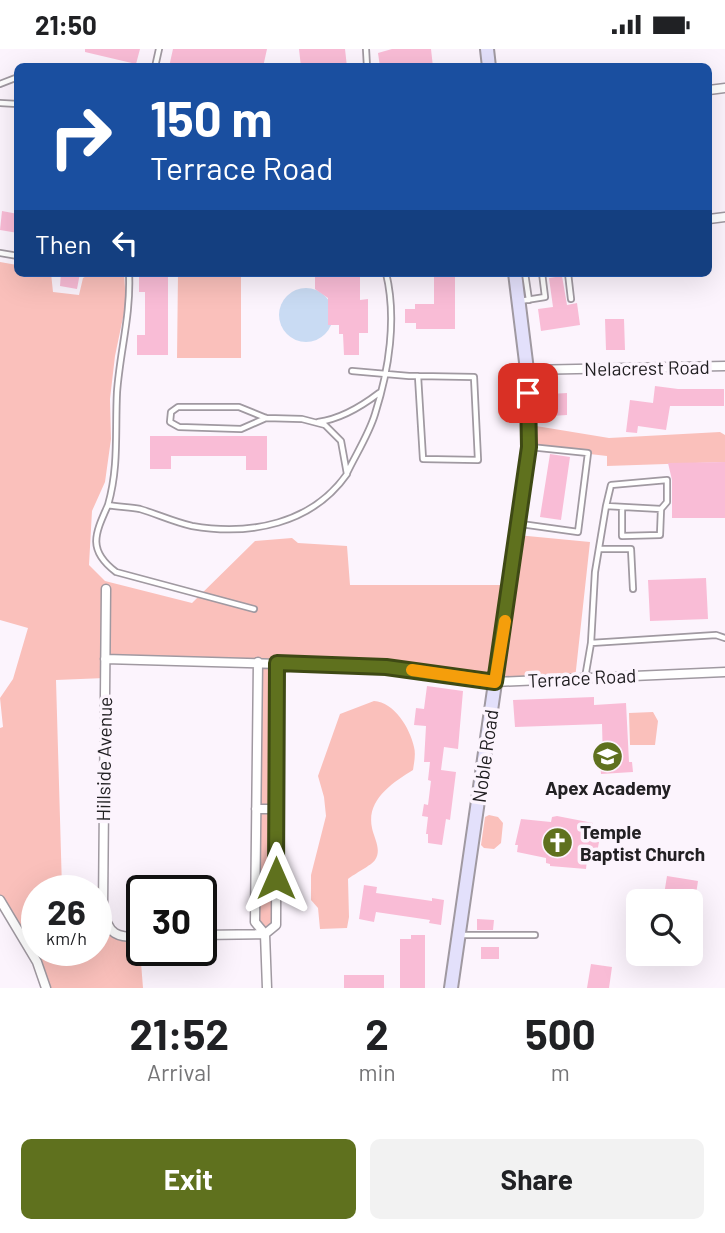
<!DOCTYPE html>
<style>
:root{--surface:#fff;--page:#f2f2f2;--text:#202124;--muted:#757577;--accent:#5f711e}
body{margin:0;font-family:Barlow,sans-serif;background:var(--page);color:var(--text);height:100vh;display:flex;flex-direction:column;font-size:26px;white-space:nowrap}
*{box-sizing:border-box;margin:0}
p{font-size:23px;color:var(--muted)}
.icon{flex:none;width:38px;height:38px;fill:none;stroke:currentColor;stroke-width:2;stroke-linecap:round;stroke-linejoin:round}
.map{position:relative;height:939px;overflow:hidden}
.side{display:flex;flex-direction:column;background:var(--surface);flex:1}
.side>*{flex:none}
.guide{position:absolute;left:14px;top:14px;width:698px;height:214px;border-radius:10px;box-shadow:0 7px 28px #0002;background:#1a4fa0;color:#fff;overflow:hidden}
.buttons{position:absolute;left:626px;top:840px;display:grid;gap:14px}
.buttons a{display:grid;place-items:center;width:77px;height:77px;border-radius:10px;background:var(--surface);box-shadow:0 7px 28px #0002;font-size:35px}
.speed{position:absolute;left:21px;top:826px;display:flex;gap:14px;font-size:35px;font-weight:700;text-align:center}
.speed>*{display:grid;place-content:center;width:91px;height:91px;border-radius:50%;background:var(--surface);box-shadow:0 7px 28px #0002;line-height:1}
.speed small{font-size:18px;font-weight:400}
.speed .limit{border:4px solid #111;border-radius:10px;background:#fff;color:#111}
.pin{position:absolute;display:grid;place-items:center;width:60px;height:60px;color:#fff;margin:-30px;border-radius:14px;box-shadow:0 4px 10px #0006}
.me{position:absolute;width:77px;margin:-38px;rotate:0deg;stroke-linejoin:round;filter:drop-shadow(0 0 5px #0008)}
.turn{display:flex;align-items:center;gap:24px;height:147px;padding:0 21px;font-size:32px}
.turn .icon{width:91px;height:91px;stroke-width:2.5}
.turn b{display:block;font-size:49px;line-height:60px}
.then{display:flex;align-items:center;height:66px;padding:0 21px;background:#0003;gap:14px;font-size:26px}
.eta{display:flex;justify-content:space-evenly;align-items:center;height:119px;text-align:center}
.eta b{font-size:42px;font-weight:700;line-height:49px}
.cta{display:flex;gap:14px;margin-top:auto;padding:14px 21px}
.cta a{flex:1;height:80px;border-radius:10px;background:var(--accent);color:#fff;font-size:28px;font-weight:700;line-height:80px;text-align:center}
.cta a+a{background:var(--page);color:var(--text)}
.status{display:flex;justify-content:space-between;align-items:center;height:49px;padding:0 35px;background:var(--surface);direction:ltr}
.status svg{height:19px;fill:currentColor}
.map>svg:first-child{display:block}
</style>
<div class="status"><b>21:50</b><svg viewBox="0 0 49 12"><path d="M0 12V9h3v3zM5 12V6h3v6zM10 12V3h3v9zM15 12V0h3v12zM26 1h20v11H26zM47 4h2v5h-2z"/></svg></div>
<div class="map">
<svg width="725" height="939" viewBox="0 0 725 939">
<rect width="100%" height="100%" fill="#fcf4fd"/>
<path fill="#fac0bb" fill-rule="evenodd" d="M 0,213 L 17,216 L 18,224 L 51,224 L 53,243 L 79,246 L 83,229 L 92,224 L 124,224 L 126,254 L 115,307 L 110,350 L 111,390 L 105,433 L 92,462 L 89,516 L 105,532 L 192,554 L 255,492 L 292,489 L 298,494 L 347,497 L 350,536 L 510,536 L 517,486 L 590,493 L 575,630 L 495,633 L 386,618 L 277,614 L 276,876 L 265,885 L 255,873 L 258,613 L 105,610 L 105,629 L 56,631 L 62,839 L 103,838 L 103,860 L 115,885 L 139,888 L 143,939 L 46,939 L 0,851 L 0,679 L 3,678 L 0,649 L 13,630 L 28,579 L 0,571 ZM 37,842 L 96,842 L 96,901 L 37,901 Z
M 178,224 L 241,224 L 241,309 L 177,309 Z
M 530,376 L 609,389 L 720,383 L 725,386 L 725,413 L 607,417 L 607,407 L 529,398 Z
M 374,652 C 394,653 410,679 414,698 C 416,705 414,714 413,721 C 392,734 366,751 372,779 C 374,789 382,801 375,811 C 372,816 354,825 348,830 L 349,868 L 347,879 L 320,880 L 318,859 L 311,851 L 311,826 L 326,767 L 324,748 L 318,727 L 340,665 Z
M 653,663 L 658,672 L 655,696 L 630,696 L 629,664 Z
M 489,766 L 498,768 L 503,774 L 501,794 L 494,800 L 484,799 L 481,796 L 485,768 Z"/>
<path fill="#c9dbf3" d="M279 266a27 27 0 1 1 54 0a27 27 0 1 1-54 0Z"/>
<path fill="#f9bcd6" d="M 85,0 L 140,0 L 136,15 L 85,3 Z
M 173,0 L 267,0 L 263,18 L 169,18 Z
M 299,0 L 345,0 L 347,18 L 301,18 Z
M 392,0 L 431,0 L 433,18 L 380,18 L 378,4 Z
M 2,162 L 18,165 L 18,184 L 0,181 Z
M 61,224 L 80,224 L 77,240 L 60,237 Z
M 315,224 L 327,224 L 327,227 L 360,226 L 360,251 L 368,250 L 368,284 L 359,284 L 359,306 L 344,306 L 343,285 L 339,285 L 339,276 L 328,276 L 328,249 L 315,240 Z
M 434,224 L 455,224 L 455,280 L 416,280 L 416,274 L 405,274 L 405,260 L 415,260 L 415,255 L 434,255 Z
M 139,225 L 168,226 L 168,306 L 137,306 L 137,286 L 145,286 L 145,243 L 139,243 Z
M 562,227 L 567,256 L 577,254 L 580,276 L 541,282 L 538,260 L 553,258 L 549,229 Z
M 605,270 L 624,270 L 625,301 L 606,301 Z
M 655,337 L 678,340 L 724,340 L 724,357 L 670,357 L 666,381 L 638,377 L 637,384 L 626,383 L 630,351 L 653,354 Z
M 567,344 L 567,366 L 550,367 L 550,345 Z
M 150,387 L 267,387 L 267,421 L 246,421 L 246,407 L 171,407 L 171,420 L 150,420 Z
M 550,405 L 570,408 L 561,471 L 540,468 Z
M 725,413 L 725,469 L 672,469 L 672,431 L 668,414 Z
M 706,529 L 708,570 L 650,572 L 648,531 Z
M 427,637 L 463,642 L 458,700 L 444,698 L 441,721 L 456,723 L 450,771 L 446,770 L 442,796 L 428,794 L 428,785 L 426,785 L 428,768 L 422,767 L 424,755 L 428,756 L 431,732 L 428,731 L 430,713 L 424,713 L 426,677 L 414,676 L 416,659 L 424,660 Z
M 594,648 L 594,656 L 626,654 L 629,713 L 632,713 L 633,723 L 601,725 L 600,713 L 603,713 L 602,675 L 515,678 L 513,651 Z
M 557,767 L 593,774 L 590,791 L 599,793 L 597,804 L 588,802 L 586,820 L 550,817 L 550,815 L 546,814 L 546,809 L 517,803 L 518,796 L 515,796 L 521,770 L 551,773 L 552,768 Z
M 667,827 L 698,832 L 695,852 L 663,852 Z
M 364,836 L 377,838 L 376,844 L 432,852 L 432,849 L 444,851 L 441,876 L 429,874 L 430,871 L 376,863 L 374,873 L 359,870 Z
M 477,870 L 494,871 L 493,881 L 477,881 Z
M 411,886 L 425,886 L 425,939 L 400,939 L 400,890 L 411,890 Z
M 481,898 L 499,898 L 499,910 L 481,910 Z
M 591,915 L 612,918 L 609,939 L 587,939 Z
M 344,926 L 384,926 L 384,939 L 344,939 Z"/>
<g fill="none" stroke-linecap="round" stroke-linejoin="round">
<defs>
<path id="service" d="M 366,0 L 367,18
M 155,18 L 159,0
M 0,35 L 18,28
M 0,54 L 18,55
M 0,204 L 18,207
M 525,224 L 529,251
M 568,224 L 571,250
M 520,252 L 545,248 L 542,224
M 352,322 L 409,327 L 418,327 L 474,328 L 478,411 L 423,410 L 418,327
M 318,373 C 341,370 362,357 379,344
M 347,424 C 356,405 369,385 375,365 C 389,321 397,269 386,224
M 108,456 C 119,418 115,382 117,343 C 120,302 131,266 129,224
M 606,457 L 611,436 L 667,431 L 667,453 L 661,460
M 521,475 L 578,483 L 588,404 L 530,398
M 599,500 L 631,500 L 633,540
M 254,560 L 116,523 C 87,501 95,485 108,456 C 118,458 130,458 140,460 C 157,465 174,473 192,477 C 250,487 312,475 347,425 L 341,392 L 325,376 L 302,370 L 266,369 L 239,358 L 178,358 L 171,363 L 170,373 L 179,378 L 241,380 L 266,369
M 591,594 L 595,523 L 606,457 L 661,460 L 660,486 L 622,487 L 622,459
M 585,629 L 591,594 L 716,586 L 725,589
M 461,886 L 535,886"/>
<path id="minor" d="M 709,41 L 725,39
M 709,170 L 725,168
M 527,321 L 725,317
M 106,540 L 103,860 C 108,886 117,889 142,888
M 105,610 L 386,618 L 495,633 L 725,623
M 258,613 L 255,873 L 265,885 L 276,876 L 277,614
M 256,760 L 277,760
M 0,851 L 37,913 L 46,939
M 201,886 L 265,885 L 267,939"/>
<path id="secondary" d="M 487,0 L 489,18
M 451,939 L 529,398 L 527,321 L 515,224"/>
</defs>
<use href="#service" stroke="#a099a1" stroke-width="8"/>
<use href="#minor" stroke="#a099a1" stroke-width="11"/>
<use href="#secondary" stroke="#a099a1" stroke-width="16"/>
<use href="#service" stroke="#fff" stroke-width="4.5"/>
<use href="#minor" stroke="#fff" stroke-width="8"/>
<use href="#secondary" stroke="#e3e0fb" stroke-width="12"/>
</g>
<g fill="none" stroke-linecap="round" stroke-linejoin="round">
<defs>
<path id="route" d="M 276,829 L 277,614 L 386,618 L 495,633 L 529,398 L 528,344"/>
</defs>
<use href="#route" stroke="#3e4914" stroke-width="18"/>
<use href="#route" stroke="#5f711e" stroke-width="12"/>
<path stroke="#f59e0b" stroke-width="12" d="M 412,621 L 495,633 L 505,572"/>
</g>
<defs>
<symbol id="school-disc" viewBox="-11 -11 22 22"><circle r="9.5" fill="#5f711e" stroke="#fcf4fd"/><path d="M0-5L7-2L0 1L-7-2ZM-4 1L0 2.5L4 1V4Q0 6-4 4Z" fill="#fff"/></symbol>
<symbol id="church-disc" viewBox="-11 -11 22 22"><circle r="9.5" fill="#5f711e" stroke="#fcf4fd"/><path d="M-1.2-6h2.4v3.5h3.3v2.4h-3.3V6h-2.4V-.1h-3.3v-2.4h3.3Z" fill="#fff"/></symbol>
</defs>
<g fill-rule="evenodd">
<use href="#school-disc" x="590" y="690" width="35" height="35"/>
<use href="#church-disc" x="540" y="776" width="35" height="35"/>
</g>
<g text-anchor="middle" stroke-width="7" stroke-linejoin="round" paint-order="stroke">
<g font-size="19" fill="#222023" stroke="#fcf4fd">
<text transform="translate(647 319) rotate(-1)" y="7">Nelacrest Road</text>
<text transform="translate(582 629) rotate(-3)" y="7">Terrace Road</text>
<text transform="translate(485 707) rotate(-82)" y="7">Noble Road</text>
<text transform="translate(104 710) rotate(-89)" y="7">Hillside Avenue</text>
</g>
<g font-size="19" font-weight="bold" fill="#222023" stroke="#fcf4fd">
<text x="608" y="746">Apex Academy</text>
<text x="580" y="790" text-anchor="start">Temple<tspan x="580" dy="22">Baptist Church</tspan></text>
</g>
</g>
</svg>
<div class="buttons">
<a><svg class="icon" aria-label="search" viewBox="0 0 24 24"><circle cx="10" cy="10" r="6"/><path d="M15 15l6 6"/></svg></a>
</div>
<div class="speed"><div>26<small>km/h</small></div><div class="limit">30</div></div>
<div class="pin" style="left:528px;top:344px;background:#d93025"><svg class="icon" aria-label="arrive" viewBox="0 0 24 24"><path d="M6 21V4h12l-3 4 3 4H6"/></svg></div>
<svg class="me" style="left:276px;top:829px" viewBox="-20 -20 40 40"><path d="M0-17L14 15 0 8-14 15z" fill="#5f711e" stroke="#fff" stroke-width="4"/></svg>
<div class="guide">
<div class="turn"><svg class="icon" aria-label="right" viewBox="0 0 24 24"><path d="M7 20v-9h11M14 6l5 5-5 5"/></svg><div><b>150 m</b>Terrace Road</div></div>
<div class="then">Then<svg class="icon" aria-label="left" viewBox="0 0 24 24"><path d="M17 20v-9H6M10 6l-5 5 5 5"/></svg></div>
</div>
</div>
<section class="side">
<div class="eta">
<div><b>21:52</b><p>Arrival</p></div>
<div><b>2</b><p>min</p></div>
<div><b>500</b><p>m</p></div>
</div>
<div class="cta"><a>Exit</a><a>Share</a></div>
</section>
